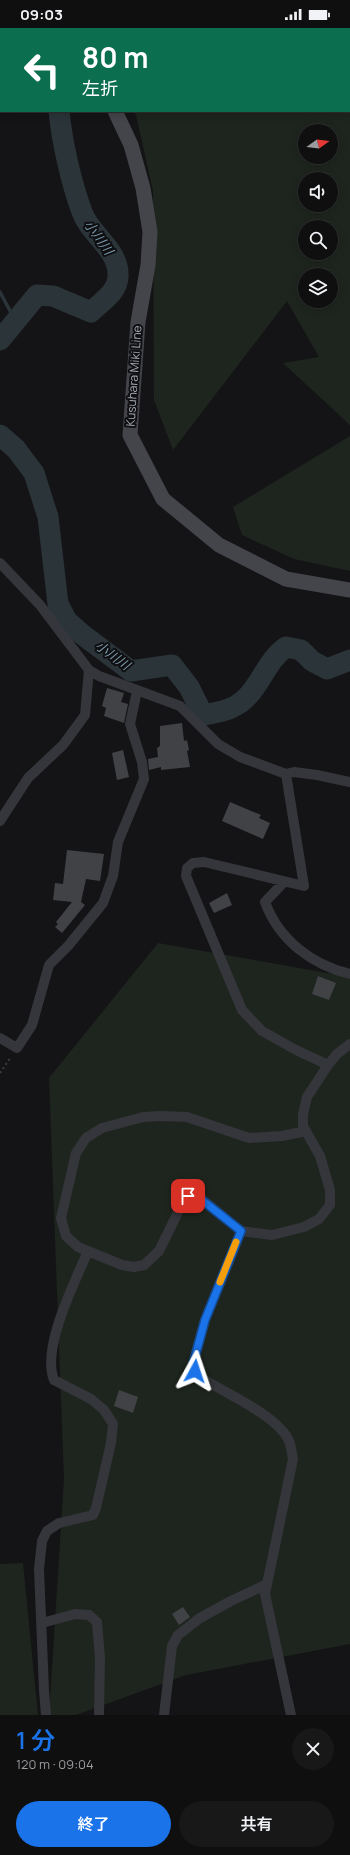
<!DOCTYPE html>
<html lang="ja">
<meta charset="utf-8">
<style>
:root{--surface:#0f0f10;--page:#181819;--text:#f1f3f6;--muted:#9b9c9f;--line:#2f2f30;--accent:#1a73e8}
body{margin:0;font-family:Manrope,"Noto Sans JP",sans-serif;background:var(--page);color:var(--text);height:100vh;display:flex;flex-direction:column;font-size:15px;white-space:nowrap}
*{box-sizing:border-box;margin:0}
p{font-size:13px;color:var(--muted)}
.icon{flex:none;width:22px;height:22px;fill:none;stroke:currentColor;stroke-width:2;stroke-linecap:round;stroke-linejoin:round}
.map{position:relative;height:1687px;overflow:hidden}
.details{display:flex;flex-direction:column;background:var(--surface);flex:1}
.details>*{flex:none}
.top-card{position:absolute;left:0px;top:0px;width:350px;height:84px;box-shadow:0 2px 10px #0003,0 0 0 1px var(--line);background:#0b6e4f;color:#fff;overflow:hidden}
.needle{width:26px;rotate:75deg}
.buttons{position:absolute;left:298px;top:96px;display:grid;gap:8px}
.buttons a{display:grid;place-items:center;width:40px;height:40px;border-radius:50%;background:var(--surface);box-shadow:0 2px 10px #0003,0 0 0 1px var(--line);font-size:20px}
.pin{position:absolute;display:grid;place-items:center;width:34px;height:34px;color:#fff;margin:-17px;border-radius:8px;box-shadow:0 2px 6px #0006}
.me{position:absolute;width:44px;margin:-22px;rotate:5deg;stroke-linejoin:round;filter:drop-shadow(0 0 3px #0008)}
.turn{display:flex;align-items:center;gap:14px;height:84px;padding:0 16px;font-size:18px}
.turn .icon{width:52px;height:52px;stroke-width:2.5}
.turn b{display:block;font-size:28px;line-height:34px}
.round{display:grid;place-items:center;flex:none;width:42px;height:42px;border-radius:21px;background:var(--page)}
.headline{display:flex;align-items:center;justify-content:space-between;height:68px;padding:0 16px}
h1{font-size:24px;font-weight:600;line-height:30px;color:var(--accent)}
.cta{display:flex;gap:8px;margin-top:auto;padding:8px 16px}
.cta a{flex:1;height:46px;border-radius:24px;background:var(--accent);color:#fff;font-size:16px;font-weight:600;line-height:46px;text-align:center}
.cta a+a{background:var(--page);color:var(--text)}
.status{display:flex;justify-content:space-between;align-items:center;height:28px;padding:0 20px;background:var(--surface);direction:ltr}
.status svg{height:11px;fill:currentColor}
.map>svg:first-child{display:block}
</style>
<div class="status"><b>09:03</b><svg viewBox="0 0 49 12"><path d="M0 12V9h3v3zM5 12V6h3v6zM10 12V3h3v9zM15 12V0h3v12zM26 1h20v11H26zM47 4h2v5h-2z"/></svg></div>
<div class="map">
<svg width="350" height="1687" viewBox="0 0 350 1687">
<rect width="100%" height="100%" fill="#141416"/>
<path fill="#1e251e" fill-rule="evenodd" d="M 88,0 L 350,0 L 350,397 L 283,335 L 319,329 L 287,273 L 173,422 L 154,372 L 153,163 L 136,87 L 133,83 L 349,83 L 349,1 ZM 305,103 L 331,103 L 331,129 L 305,129 ZM 305,151 L 331,151 L 331,177 L 305,177 ZM 305,199 L 331,199 L 331,225 L 305,225 ZM 305,247 L 331,247 L 331,273 L 305,273 Z
M 350,408 L 350,543 L 294,531 L 242,507 L 233,479 Z
M 158,915 L 350,949 L 350,1616 L 186,1647 L 76,1687 L 49,1687 L 64,1451 L 49,1050 Z
M 23,1535 L 38,1687 L 0,1687 L 0,1536 Z"/>
<g fill="none" stroke-linecap="round" stroke-linejoin="round">
<path stroke="#2a3439" stroke-width="3.5" d="M 0,264 L 16,294"/>
<path stroke="#2a3439" stroke-width="21" d="M 0,312 L 37,267 L 53,268 L 91,284 C 102,273 117,265 118,249 C 120,222 90,207 82,184 C 71,154 62,114 59,83
M 0,407 L 16,421 L 34,445 L 48,489 L 58,576 L 67,593 L 83,607 L 131,643 L 172,637 L 189,659 L 203,687 C 213,685 224,684 233,679 C 258,668 264,634 286,619 L 301,622 L 312,633 L 327,641 L 350,632"/>
</g>
<path fill="#404246" d="M 107,660 L 124,665 L 121,674 L 128,676 L 124,695 L 104,688 L 106,680 L 102,678 Z
M 182,695 L 184,713 L 187,712 L 189,722 L 187,723 L 190,739 L 161,742 L 161,739 L 149,742 L 148,731 L 158,729 L 157,720 L 160,718 L 160,698 Z
M 123,722 L 129,749 L 117,752 L 112,725 Z
M 230,774 L 261,787 L 259,790 L 270,795 L 263,811 L 222,793 Z
M 67,822 L 104,826 L 100,853 L 86,851 L 81,874 L 85,877 L 62,905 L 55,899 L 58,896 L 56,894 L 72,874 L 53,872 L 55,855 L 63,856 Z
M 227,865 L 232,877 L 214,885 L 209,875 Z
M 318,948 L 336,955 L 329,972 L 312,966 Z
M 119,1362 L 138,1369 L 133,1385 L 114,1378 Z
M 183,1579 L 190,1589 L 179,1597 L 172,1586 Z"/>
<g fill="none" stroke-linecap="round" stroke-linejoin="round">
<path stroke="#3b3d42" stroke-width="2" stroke-dasharray="2 3" stroke-linecap="butt" d="M 0,1045 L 11,1029"/>
<path stroke="#35363b" stroke-width="10" d="M 0,535 L 40,577 L 89,642 L 99,648 L 180,678 L 218,716 L 240,729 L 286,746 L 294,744 L 317,747 L 350,754
M 286,746 L 304,858 L 204,834 L 193,835 L 187,840 L 186,848 L 242,982 L 262,1003 L 296,1022 L 328,1037
M 0,793 L 28,750 L 63,717 L 85,687 L 89,642
M 284,854 L 265,874 C 279,912 312,937 350,946
M 0,1010 L 17,1020 L 32,997 L 49,937 L 68,918 L 103,875 L 113,848 L 118,814 L 144,751 L 142,734 L 130,696 L 137,663
M 306,1103 L 282,1108 L 249,1110 L 187,1089 L 162,1088 L 143,1089 L 102,1100 L 86,1110 L 76,1125 L 61,1190 L 66,1208 L 78,1219 L 122,1237 L 134,1239 L 144,1237 L 159,1223 L 183,1174 L 188,1168 L 197,1167 L 241,1203 L 272,1207 L 304,1199 L 319,1191 L 330,1177 L 330,1162 L 320,1128 L 303,1098 L 303,1086 L 307,1069 L 328,1037 L 337,1026 L 350,1016
M 241,1203 L 205,1292 L 193,1335 L 195,1343 L 201,1350 C 224,1364 278,1388 289,1413 C 291,1418 292,1426 293,1431 L 265,1566 L 291,1687
M 42,1595 L 75,1586 L 89,1587 L 97,1594 L 100,1630 L 99,1687
M 46,1687 L 44,1662 L 39,1541 L 42,1513 L 47,1503 L 59,1495 L 93,1487 L 96,1480 L 111,1415 L 113,1396 L 104,1382 L 91,1371 L 54,1352 C 41,1320 75,1254 88,1223
M 164,1687 L 172,1618 L 178,1607 L 200,1590 L 231,1573 L 267,1556"/>
<path stroke="#43454b" stroke-width="15" d="M 65,0 L 66,1
M 8,1 L 9,0
M 0,24 L 1,21
M 115,83 L 131,117 L 143,160 L 150,204 L 148,237 L 138,294 L 130,407 L 163,471 L 219,517 L 286,551 L 350,562"/>
</g>
<g fill="none" stroke-linecap="round" stroke-linejoin="round">
<defs>
<path id="route" d="M 188,1168 L 197,1168 L 241,1203 L 205,1292 L 193,1336 L 195,1343"/>
</defs>
<use href="#route" stroke="#114b97" stroke-width="10"/>
<use href="#route" stroke="#1a73e8" stroke-width="7"/>
<path stroke="#f59e0b" stroke-width="7" d="M 220,1254 L 236,1214"/>
</g>
<g text-anchor="middle" stroke-width="4" stroke-linejoin="round" paint-order="stroke">
<g font-size="12" fill="#a6acb6" stroke="#0f0f11">
<text transform="translate(134 348) rotate(-86)" y="4">Kusuhara Miki Line</text>
</g>
<g font-size="13" font-style="italic" fill="#7d9db1" stroke="#0f0f11">
<text transform="translate(99 209) rotate(54)" y="5">小川川</text>
<text transform="translate(113 627) rotate(36)" y="5">小川川</text>
</g>
</g>
</svg>
<div class="buttons">
<a><svg class="needle" viewBox="-14 -14 28 28"><path d="M0-13l5 13h-10z" fill="#e53935"/><path d="M0 13l5-13h-10z" fill="#9b9c9f"/></svg></a>
<a><svg class="icon" aria-label="sound" viewBox="0 0 24 24"><path d="M4 9h4l5-4v14l-5-4H4zM17 9q2 3 0 6"/></svg></a>
<a><svg class="icon" aria-label="search" viewBox="0 0 24 24"><circle cx="10" cy="10" r="6"/><path d="M15 15l6 6"/></svg></a>
<a><svg class="icon" aria-label="layers" viewBox="0 0 24 24"><path d="M12 4l9 5-9 5-9-5zM3 14l9 5 9-5"/></svg></a>
</div>
<div class="pin" style="left:188px;top:1168px;background:#d93025"><svg class="icon" aria-label="arrive" viewBox="0 0 24 24"><path d="M6 21V4h12l-3 4 3 4H6"/></svg></div>
<svg class="me" style="left:195px;top:1343px" viewBox="-20 -20 40 40"><path d="M0-17L14 15 0 8-14 15z" fill="#1a73e8" stroke="#fff" stroke-width="4"/></svg>
<div class="top-card">
<div class="turn"><svg class="icon" aria-label="left" viewBox="0 0 24 24"><path d="M17 20v-9H6M10 6l-5 5 5 5"/></svg><div><b>80 m</b>左折</div></div>
</div>
</div>
<section class="details">
<div class="headline"><div><h1>1 分</h1><p>120 m · 09:04</p></div><a class="round"><svg class="icon" aria-label="close" viewBox="0 0 24 24"><path d="M6 6l12 12M18 6L6 18"/></svg></a></div>
<div class="cta"><a>終了</a><a>共有</a></div>
</section>
